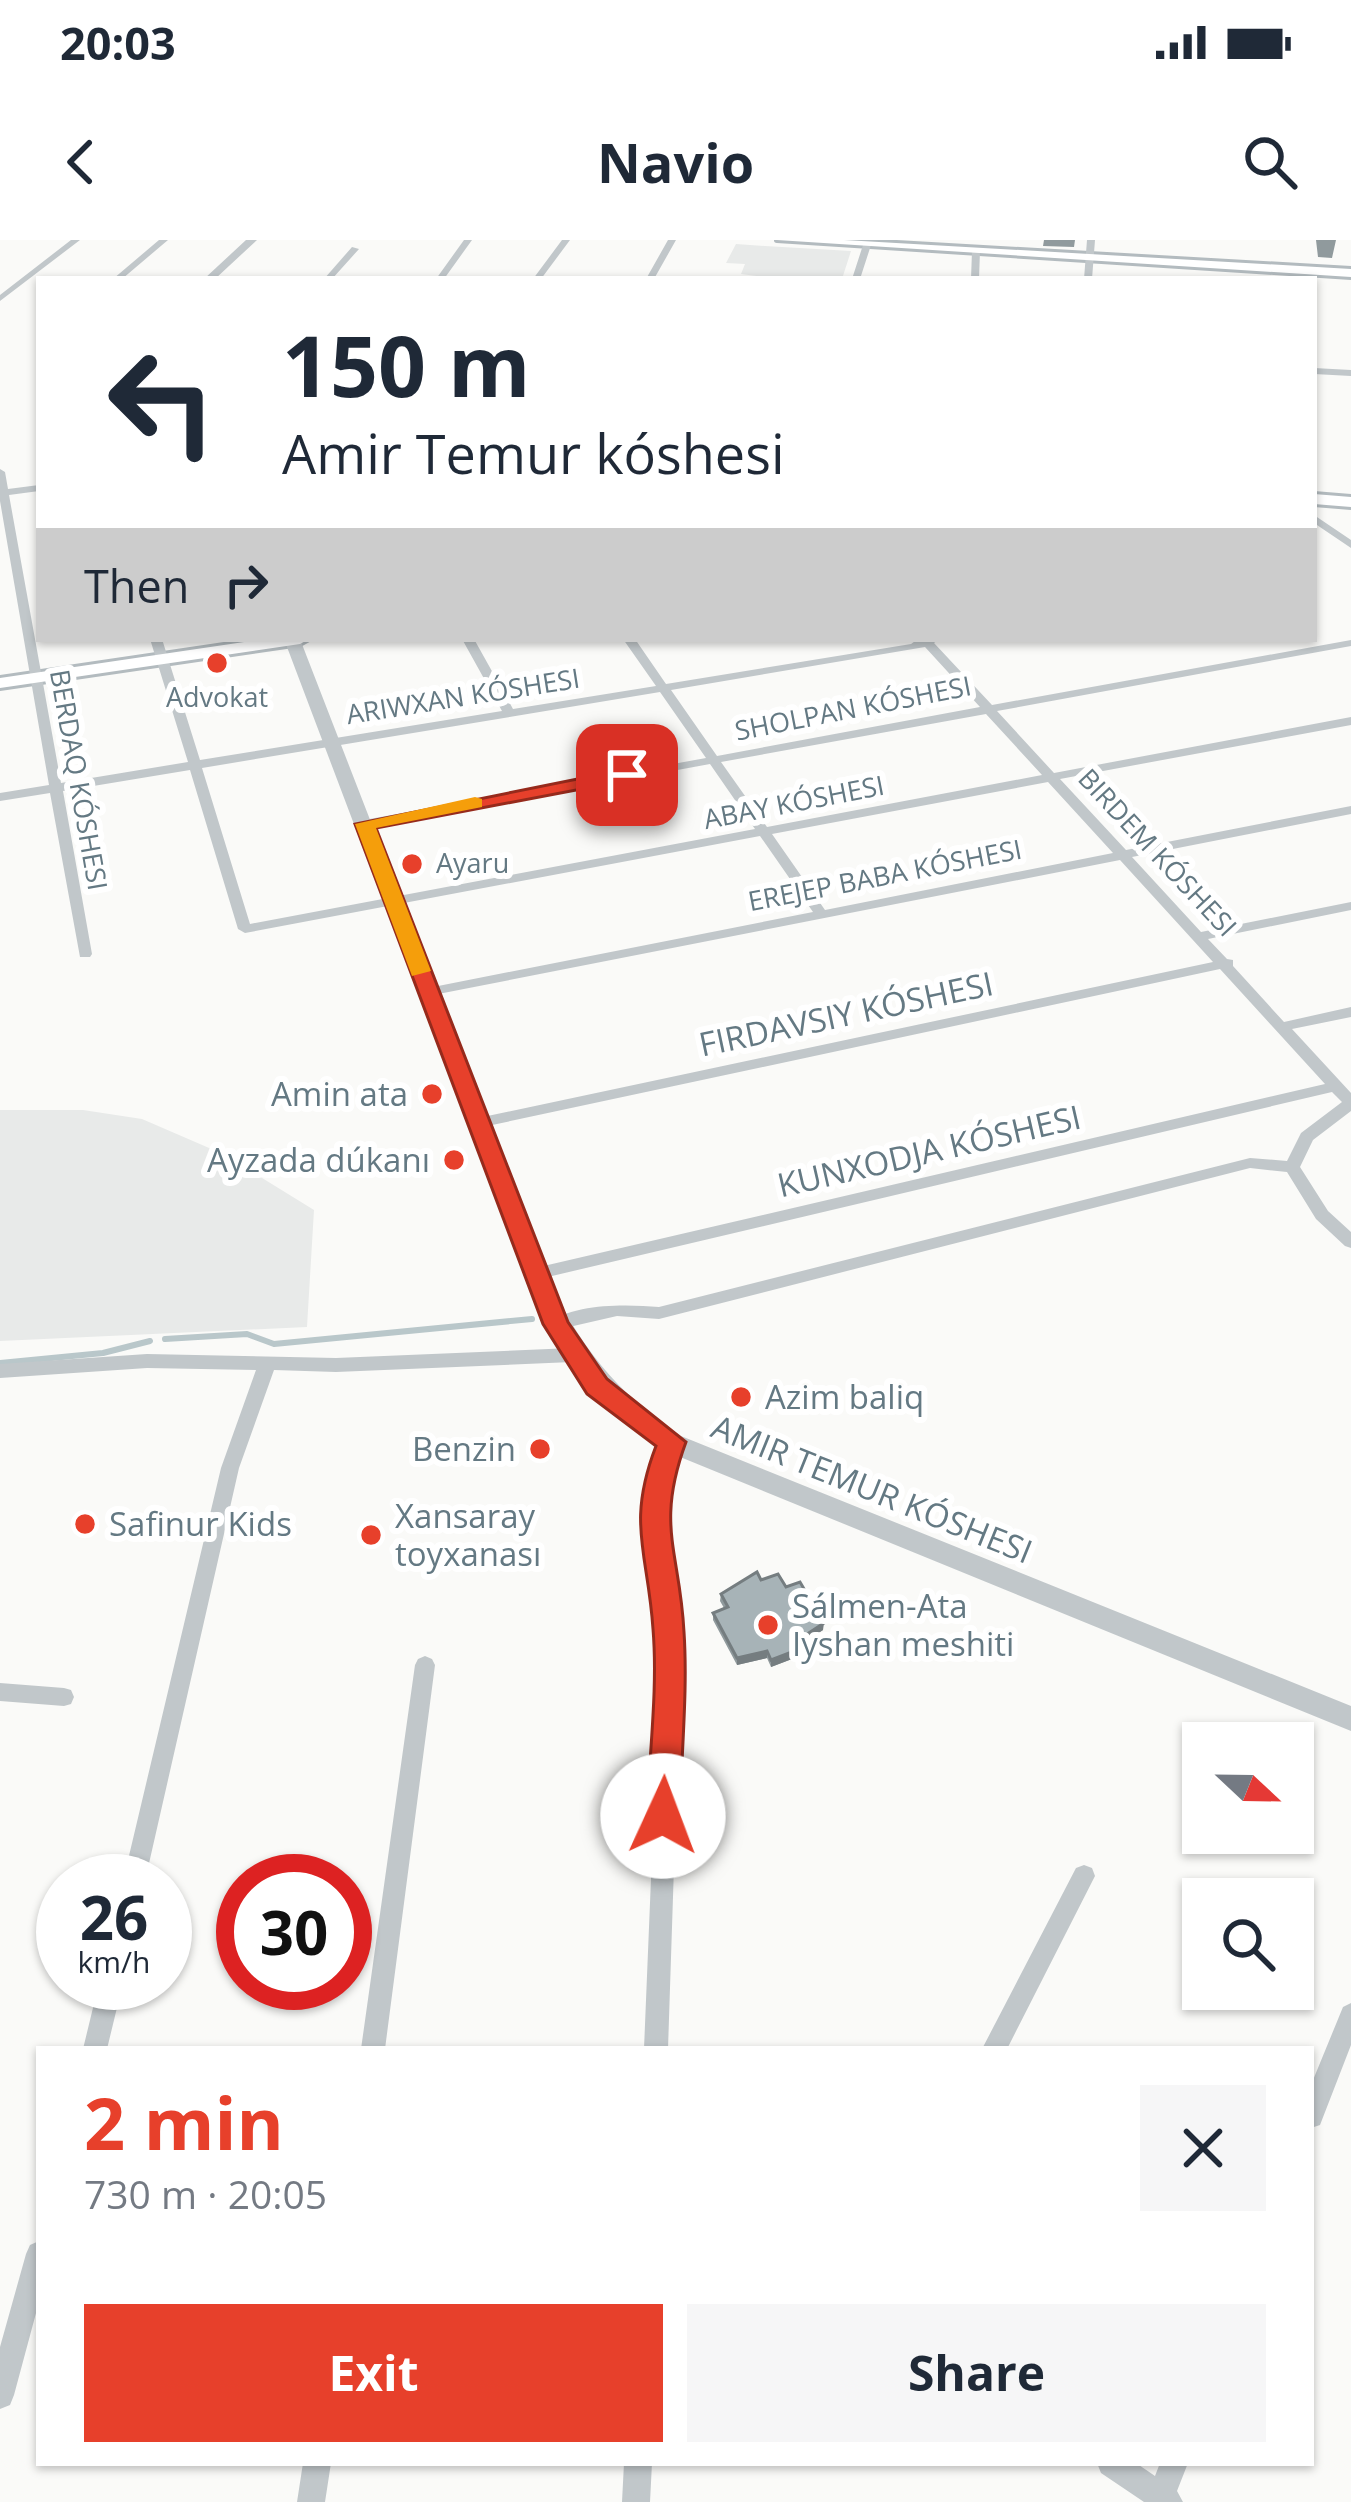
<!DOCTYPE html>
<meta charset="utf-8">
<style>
:root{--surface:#fff;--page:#f6f6f7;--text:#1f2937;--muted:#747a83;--accent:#e7402b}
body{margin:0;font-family:"Open Sans",sans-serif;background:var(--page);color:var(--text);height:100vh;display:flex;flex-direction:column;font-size:45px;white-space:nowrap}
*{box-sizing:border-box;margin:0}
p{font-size:39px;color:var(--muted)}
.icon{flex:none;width:66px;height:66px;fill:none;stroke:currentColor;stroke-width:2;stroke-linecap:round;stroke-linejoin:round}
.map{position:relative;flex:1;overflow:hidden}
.panel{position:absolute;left:36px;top:1806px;width:1278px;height:420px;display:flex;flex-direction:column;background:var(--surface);border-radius:0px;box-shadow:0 3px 9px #0004}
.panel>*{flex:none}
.banner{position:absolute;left:36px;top:36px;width:1281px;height:366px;border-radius:0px;box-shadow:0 3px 9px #0004;background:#fff;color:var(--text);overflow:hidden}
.needle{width:78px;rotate:112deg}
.controls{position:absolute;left:1182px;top:1482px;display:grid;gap:24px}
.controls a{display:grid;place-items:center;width:132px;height:132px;border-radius:0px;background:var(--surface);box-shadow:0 3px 9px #0004;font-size:60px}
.speed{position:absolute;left:36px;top:1614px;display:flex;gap:24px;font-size:60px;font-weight:700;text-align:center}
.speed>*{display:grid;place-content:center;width:156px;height:156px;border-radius:50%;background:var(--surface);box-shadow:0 3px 9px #0004;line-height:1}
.speed small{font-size:30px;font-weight:400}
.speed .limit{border:18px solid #d22;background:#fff;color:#111}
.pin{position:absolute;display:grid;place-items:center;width:102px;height:102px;color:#fff;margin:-51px;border-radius:24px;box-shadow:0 6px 18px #0006}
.me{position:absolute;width:132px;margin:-66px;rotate:2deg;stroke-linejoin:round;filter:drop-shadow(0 0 9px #0008)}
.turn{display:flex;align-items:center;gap:42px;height:252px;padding:0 48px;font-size:54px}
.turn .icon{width:156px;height:156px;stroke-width:2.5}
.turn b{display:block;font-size:84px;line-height:102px}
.then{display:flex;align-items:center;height:114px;padding:0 48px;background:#0003;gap:24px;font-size:45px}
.round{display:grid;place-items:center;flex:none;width:126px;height:126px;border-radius:0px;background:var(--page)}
.summary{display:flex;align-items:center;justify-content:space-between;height:204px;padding:0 48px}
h1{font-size:72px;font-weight:700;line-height:90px;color:var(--accent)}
.action{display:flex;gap:24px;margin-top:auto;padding:24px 48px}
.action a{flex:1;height:138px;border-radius:0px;background:var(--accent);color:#fff;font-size:48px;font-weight:700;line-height:138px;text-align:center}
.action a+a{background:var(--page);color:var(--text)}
.status{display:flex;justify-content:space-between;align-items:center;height:84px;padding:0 60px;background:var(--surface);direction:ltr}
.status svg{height:33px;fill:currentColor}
header{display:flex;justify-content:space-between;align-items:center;height:156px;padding:0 48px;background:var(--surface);font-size:54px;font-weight:700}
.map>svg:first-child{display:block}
</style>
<div class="status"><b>20:03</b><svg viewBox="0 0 49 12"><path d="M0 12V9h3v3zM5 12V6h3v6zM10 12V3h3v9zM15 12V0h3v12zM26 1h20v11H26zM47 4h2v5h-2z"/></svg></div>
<header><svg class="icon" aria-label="back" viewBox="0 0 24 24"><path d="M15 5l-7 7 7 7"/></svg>Navio<svg class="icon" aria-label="search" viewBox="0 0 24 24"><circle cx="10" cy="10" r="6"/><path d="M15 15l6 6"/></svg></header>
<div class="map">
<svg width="1351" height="2262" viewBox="0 0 1351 2262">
<rect width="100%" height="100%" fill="#fafaf8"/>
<path fill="#e8eae9" d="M 736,4 L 765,6 L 851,11 L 842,39 L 779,39 L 741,34 L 745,24 L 726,23 Z
M 0,870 L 83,870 L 142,879 L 223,914 L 314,970 L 307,1087 L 0,1101 Z"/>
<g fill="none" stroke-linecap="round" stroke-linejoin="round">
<path stroke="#b9c7ca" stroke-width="6" d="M 165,1099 L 247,1094 L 274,1104 L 532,1079
M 0,1123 L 103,1113 L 150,1101"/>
<defs>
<path id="secondary" d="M 777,0 L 844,0 L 1351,29 L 1351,37 Z
M 1314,254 L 1351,257 L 1351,267 L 1314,264 Z
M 265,399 L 309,399 L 300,404 L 0,448 L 0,438 Z"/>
</defs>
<use href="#secondary" stroke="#b3bbbf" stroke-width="6"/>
<path fill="#c1c7ca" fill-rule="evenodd" d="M 71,0 L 80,0 L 0,61 L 0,55 Z
M 159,0 L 168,0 L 122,39 L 113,39 Z
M 464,0 L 472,0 L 444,39 L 436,39 Z
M 562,0 L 570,0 L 541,39 L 533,39 Z
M 668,0 L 676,0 L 654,39 L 646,39 Z
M 1087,0 L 1095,0 L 1092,39 L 1084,39 Z
M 867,3 L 871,5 L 860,39 L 852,39 L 863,5 Z
M 352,7 L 359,9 L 332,39 L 324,39 Z
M 976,9 L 980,11 L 979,39 L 971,39 L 972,11 Z
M 1314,128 L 1351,130 L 1351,136 L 1314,134 Z
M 0,229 L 5,232 L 8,249 L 39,245 L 39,251 L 9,255 L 61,543 L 188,522 L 150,399 L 162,399 L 200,520 L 502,471 L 462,399 L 474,399 L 513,469 L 656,446 L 623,399 L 635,399 L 666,444 L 911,404 L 918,399 L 939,399 L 934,403 L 992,465 L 1351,400 L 1351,406 L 997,471 L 1054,533 L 1351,477 L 1351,485 L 1060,539 L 1126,610 L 1351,566 L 1351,574 L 1132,617 L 1201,692 L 1351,662 L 1351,670 L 1208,699 L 1227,719 L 1233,720 L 1233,726 L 1284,782 L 1351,767 L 1351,777 L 1292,789 L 1351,853 L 1351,871 L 1313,900 L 1300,927 L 1328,971 L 1351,992 L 1351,1008 L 1345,1006 L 1316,979 L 1287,932 L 1250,928 L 659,1079 L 617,1076 L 556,1090 L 550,1089 L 547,1084 C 573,1063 626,1064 659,1067 L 1250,918 L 1287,921 L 1301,893 L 1342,862 L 1332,852 L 535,1040 L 529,1038 L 526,1034 L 535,1028 L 1325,844 L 1220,729 L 478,888 L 470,883 L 478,878 L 1213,722 L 1120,620 L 428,756 L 423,755 L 423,749 L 813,672 L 760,596 L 245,693 L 238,689 L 190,530 L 63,551 L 92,714 L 90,717 L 80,717 L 50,553 L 0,561 L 0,553 L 49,545 L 0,261 ZM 925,407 L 980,467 L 717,516 L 671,450 ZM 660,452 L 706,518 L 364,580 L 357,584 L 364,588 L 710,524 L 755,589 L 250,684 L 202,528 ZM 986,474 L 1042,535 L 767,587 L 721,522 ZM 1048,542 L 1113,613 L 825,670 L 772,594 Z
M 1314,275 L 1351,300 L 1351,308 L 1314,283 Z
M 572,1108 L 581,1115 L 572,1122 L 336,1132 L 274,1130 L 239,1228 L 145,1641 L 123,1641 L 221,1228 L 256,1130 L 147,1128 L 0,1138 L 0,1124 L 147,1114 L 336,1118 Z
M 672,1196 L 679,1198 L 681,1203 L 671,1229 L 665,1275 L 677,1366 L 680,1444 L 668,1809 L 644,1809 L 659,1444 L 657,1366 L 645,1275 L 652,1229 L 665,1198 Z
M 425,1416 L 432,1419 L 435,1425 L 385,1809 L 361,1809 L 415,1425 L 418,1419 Z
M 0,1443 L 64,1448 L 71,1450 L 74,1457 L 71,1464 L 64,1466 L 0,1461 Z
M 1084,1625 L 1092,1628 L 1095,1636 L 1007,1809 L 982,1809 L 1076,1628 Z
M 99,1743 L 123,1743 L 107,1809 L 83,1809 Z
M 1351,1763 L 1351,1805 L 1320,1885 L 1311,1888 L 1311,1845 L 1343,1767 Z
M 39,2001 L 39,2062 L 14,2155 L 10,2165 L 0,2169 L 0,2107 L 26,2014 L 30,2005 Z
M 303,2223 L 331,2223 L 325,2262 L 297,2262 Z
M 624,2223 L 652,2223 L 650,2262 L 622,2262 Z
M 1097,2223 L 1136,2223 L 1155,2236 L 1160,2223 L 1188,2223 L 1177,2251 L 1183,2262 L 1144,2262 L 1101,2233 Z"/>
<path fill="#c1c7ca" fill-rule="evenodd" d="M 246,0 L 257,0 L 215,39 L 204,39 Z
M 284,399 L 300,399 L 546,1034 C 577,1103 617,1154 681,1196 L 1351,1466 L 1351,1491 L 663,1210 C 596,1164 556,1108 524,1034 Z"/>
<use href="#secondary" fill="#fff" fill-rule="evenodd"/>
</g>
<path fill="#909a9d" d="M 1044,0 L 1075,0 L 1074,7 L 1043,6 Z
M 1316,0 L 1336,0 L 1332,18 L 1318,17 Z
M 761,1340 L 786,1347 L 823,1390 L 803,1403 L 805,1414 L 771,1427 L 767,1418 L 737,1425 L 713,1380 L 713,1373 L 724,1368 L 720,1361 L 721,1354 Z"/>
<path fill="#757d80" d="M 824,1383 L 823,1390 L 800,1405 L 801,1398 Z
M 805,1407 L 805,1414 L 771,1427 L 771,1420 Z
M 767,1411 L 767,1418 L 737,1425 L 737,1418 Z"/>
<path fill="#a7b3b7" stroke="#757d80" stroke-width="3" d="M 757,1332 L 761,1340 L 778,1334 L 786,1347 L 800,1342 L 824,1383 L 801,1398 L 805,1407 L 771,1420 L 767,1411 L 737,1418 L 713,1373 L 728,1367 L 721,1354 Z"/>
<path fill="#e7402b" stroke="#962a1c" stroke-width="3" d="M 627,529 L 634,531 L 634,539 L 376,588 L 568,1082 L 607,1139 L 686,1202 C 655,1286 680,1311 684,1392 C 688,1452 681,1515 680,1576 L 675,1587 L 663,1592 L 651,1587 L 647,1576 C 649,1515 658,1450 653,1389 C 648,1312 626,1284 656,1206 L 587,1154 L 543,1084 L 355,584 Z"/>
<path fill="#f59e0b" d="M 475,557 L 482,559 L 482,567 L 376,588 L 431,731 L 412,736 L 355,584 Z"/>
<g fill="#e7402b" stroke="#fff" stroke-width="4.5">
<circle cx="217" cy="423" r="12"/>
<circle cx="412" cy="624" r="12"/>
<circle cx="432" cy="854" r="12"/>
<circle cx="454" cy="920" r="12"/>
<circle cx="741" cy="1157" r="12"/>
<circle cx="540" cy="1209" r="12"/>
<circle cx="85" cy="1284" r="12"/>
<circle cx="371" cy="1295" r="12"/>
<circle cx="768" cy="1385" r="12"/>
</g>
<g text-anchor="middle" stroke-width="12" stroke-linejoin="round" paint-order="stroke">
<g font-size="27" fill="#647983" stroke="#fff">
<text transform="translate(463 457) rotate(-9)" y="9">ARIWXAN KÓSHESI</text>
<text transform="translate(853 469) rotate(-11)" y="9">SHOLPAN KÓSHESI</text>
<text transform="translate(78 540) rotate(80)" y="9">BERDAQ KÓSHESI</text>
<text transform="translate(794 563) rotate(-11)" y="9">ABAY KÓSHESI</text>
<text transform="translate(1157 613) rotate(47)" y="9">BIRDEM KÓSHESI</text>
<text transform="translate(885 636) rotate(-11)" y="9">EREJEP BABA KÓSHESI</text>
</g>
<g font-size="27" fill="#647983" stroke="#fff">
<text x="217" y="467">Advokat</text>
<text x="436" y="633" text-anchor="start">Ayaru</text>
</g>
<g font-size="33" fill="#647983" stroke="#fff">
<text transform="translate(846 774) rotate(-12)" y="12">FIRDAVSIY KÓSHESI</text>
<text transform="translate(929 911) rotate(-13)" y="12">KUNXODJA KÓSHESI</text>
<text transform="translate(872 1249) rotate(22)" y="12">AMIR TEMUR KÓSHESI</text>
</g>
<g font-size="33" fill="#647983" stroke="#fff" text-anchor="start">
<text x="408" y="866" text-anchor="end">Amin ata</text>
<text x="430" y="932" text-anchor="end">Ayzada dúkanı</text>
<text x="765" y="1169">Azim baliq</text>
<text x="516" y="1221" text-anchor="end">Benzin</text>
<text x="395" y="1288">Xansaray<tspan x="395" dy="38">toyxanası</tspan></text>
<text x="109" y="1296">Safinur Kids</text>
<text x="792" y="1378">Sálmen-Ata<tspan x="792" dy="38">Iyshan meshiti</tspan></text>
</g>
</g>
</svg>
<div class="controls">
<a><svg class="needle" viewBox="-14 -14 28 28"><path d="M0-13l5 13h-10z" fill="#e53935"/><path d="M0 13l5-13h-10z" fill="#747a83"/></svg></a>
<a><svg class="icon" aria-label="search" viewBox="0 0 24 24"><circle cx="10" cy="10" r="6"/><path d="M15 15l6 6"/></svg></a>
</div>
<div class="speed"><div>26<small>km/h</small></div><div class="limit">30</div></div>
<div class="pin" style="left:627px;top:535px;background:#d93025"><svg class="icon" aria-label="arrive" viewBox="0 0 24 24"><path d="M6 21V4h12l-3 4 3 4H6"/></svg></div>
<svg class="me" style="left:663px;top:1576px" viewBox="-20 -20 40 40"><circle r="19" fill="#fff"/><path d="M0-13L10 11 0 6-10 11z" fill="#e7402b"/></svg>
<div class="banner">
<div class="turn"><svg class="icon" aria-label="left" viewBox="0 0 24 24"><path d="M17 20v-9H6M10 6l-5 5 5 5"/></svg><div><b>150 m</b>Amir Temur kóshesi</div></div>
<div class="then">Then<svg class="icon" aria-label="right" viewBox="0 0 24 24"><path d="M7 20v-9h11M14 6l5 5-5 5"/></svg></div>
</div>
<section class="panel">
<div class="summary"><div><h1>2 min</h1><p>730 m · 20:05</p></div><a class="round"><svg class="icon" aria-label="close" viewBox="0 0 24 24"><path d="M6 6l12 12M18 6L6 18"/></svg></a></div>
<div class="action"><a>Exit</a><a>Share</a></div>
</section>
</div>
